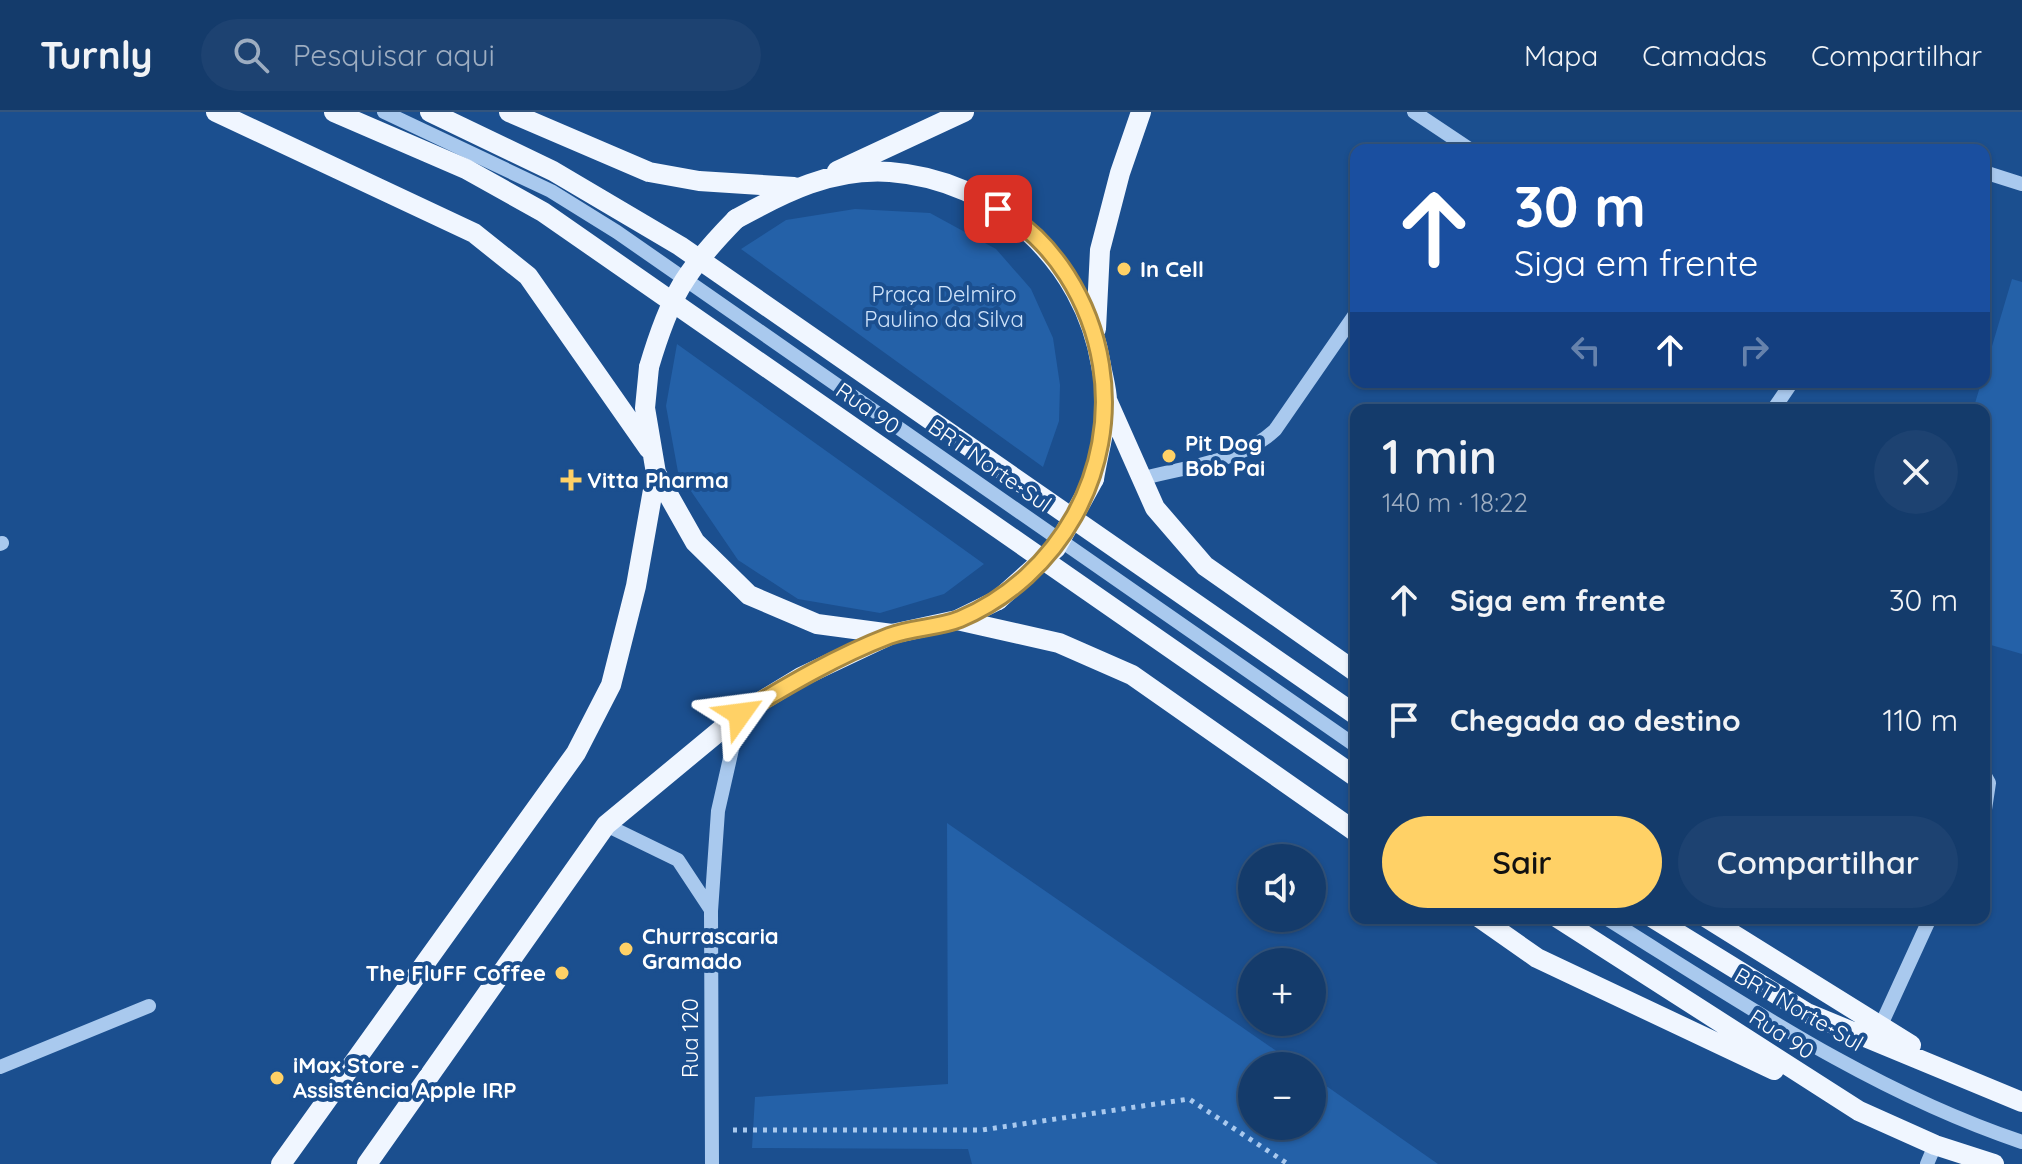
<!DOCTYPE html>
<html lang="pt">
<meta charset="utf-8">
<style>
:root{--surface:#143b6b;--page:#1d4271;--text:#f1f3f6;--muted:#9dadc1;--line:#33557e;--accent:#ffd166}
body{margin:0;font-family:Quicksand,sans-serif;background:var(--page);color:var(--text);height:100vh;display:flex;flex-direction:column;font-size:30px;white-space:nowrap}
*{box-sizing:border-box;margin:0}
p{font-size:26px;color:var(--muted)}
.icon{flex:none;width:44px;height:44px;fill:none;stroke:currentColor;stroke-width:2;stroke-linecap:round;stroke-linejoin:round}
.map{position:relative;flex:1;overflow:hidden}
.sheet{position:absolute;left:1350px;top:292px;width:640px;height:520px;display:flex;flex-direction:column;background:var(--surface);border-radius:16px;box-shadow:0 2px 6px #0004,0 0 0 2px var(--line)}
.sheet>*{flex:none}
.guide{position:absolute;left:1350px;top:32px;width:640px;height:244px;border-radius:16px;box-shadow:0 2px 6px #0004,0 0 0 2px var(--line);background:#1a4fa0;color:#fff;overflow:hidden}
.controls{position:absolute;left:1238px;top:732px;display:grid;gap:16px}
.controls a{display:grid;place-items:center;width:88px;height:88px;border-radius:50%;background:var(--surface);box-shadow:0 2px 6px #0004,0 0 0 2px var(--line);font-size:40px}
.pin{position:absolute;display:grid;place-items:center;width:68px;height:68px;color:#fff;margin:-34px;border-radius:16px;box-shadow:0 4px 12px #0006}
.me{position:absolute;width:88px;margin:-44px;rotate:59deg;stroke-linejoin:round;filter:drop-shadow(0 0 6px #0008)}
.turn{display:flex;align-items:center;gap:28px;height:168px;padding:0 32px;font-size:36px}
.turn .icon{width:104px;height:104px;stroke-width:2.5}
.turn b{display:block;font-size:56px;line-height:68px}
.lanes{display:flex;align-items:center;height:76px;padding:0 32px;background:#0003;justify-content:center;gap:40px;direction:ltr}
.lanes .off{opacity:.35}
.round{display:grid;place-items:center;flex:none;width:84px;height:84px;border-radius:42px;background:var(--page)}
.overview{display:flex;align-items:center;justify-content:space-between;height:136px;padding:0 32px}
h1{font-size:48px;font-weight:600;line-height:60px}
.button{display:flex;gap:16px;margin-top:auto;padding:16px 32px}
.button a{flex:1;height:92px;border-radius:48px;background:var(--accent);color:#111;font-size:32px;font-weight:600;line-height:92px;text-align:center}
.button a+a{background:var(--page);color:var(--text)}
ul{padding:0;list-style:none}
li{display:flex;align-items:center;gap:24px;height:120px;padding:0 32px}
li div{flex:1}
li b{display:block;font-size:30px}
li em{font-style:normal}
header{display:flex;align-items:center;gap:48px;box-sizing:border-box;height:112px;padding:0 40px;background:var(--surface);border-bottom:2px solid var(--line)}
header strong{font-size:38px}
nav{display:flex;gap:44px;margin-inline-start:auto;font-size:28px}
.search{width:560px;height:72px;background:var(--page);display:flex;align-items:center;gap:20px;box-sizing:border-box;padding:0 28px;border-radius:44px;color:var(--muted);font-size:30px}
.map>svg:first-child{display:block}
</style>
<header>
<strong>Turnly</strong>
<div class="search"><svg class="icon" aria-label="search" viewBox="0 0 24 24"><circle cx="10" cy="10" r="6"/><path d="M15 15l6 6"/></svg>Pesquisar aqui</div>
<nav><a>Mapa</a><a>Camadas</a><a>Compartilhar</a></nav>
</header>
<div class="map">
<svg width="2022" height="1052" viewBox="0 0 2022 1052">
<rect width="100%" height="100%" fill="#1b4f8f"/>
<path fill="#2461a8" d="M 855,97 L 930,101 L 996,137 L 1031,177 L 1053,226 L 1060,273 L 1059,309 L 1043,355 L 741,137 L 786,108 Z
M 2012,167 L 2022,170 L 2022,542 L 1984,531 L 1984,298 L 1973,298 Z
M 677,232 L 984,452 L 944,482 L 880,501 L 798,487 L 738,448 L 678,360 L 666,294 Z
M 947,711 L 1298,954 L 1252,954 L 1252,1014 L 1312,1014 L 1312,964 L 1438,1052 L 972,1052 L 968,1037 L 752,1036 L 755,985 L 948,972 Z"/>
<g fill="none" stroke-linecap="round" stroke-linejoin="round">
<path stroke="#a9c9ee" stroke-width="5" stroke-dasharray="4 6" stroke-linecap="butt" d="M 733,1018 L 982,1018 L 1189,987 L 1288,1052"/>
<path stroke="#a9c9ee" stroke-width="14" d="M 384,0 L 551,79 L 617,120 L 1356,634
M 1414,0 L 1471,38
M 1984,60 L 2022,72
M 1773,298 L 1792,270
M 1140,367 C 1184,355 1241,350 1275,318 L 1356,201
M 0,432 L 2,431
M 1984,662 L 1989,671 L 1984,704
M 606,713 L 678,748 L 711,798
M 1606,806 C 1739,889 1872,980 2022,1030
M 1881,913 L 1930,806
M 0,955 L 149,894
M 712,1052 L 711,799 L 718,699 L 740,602
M 1927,1052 L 1935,1033"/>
<path stroke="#f0f6ff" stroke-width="20" d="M 216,0 L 474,121 L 528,164 L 649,337
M 334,0 L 466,57 L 543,100 L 1356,665
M 430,0 L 553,59 L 680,134 L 1356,603
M 509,0 L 649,60 L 699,69 L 794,75
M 837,59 L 964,0
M 736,107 C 785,80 832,56 890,60 C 996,68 1084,149 1101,253 C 1103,265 1107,278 1107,289 C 1106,315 1098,342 1094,367
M 1096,217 L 1100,138 L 1120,61 L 1141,0
M 649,255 L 645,296 L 656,361 L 695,430 L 749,483 L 817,512 L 892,522 L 957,508 L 998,488
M 1107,288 L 1155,396 L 1205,454 L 1356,560
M 957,508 L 1059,531 L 1132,563 L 1356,720
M 1480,806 L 1537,846 L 1774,958
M 1558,806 L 1859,999 L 1935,1033 L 1994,1052
M 1653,806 L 1807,901 L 2022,990
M 1707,806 L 1911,933
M 281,1052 L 576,641 L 611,573 L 636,474 L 656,361
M 367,1052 L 606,713 L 740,602 L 801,565 L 892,522"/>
<path stroke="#f0f6ff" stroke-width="20" d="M 649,255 C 670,184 684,160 736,107
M 998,488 L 1056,436 L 1094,367"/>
</g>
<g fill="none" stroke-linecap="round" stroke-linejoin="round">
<defs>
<path id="route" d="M 740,602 C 788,573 837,544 889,524 C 912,515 938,516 960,507 C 1060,464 1118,359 1101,253 C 1091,190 1054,128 998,97"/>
</defs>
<use href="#route" stroke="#a68842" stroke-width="20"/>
<use href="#route" stroke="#ffd166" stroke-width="14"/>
</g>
<g fill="#ffd166" stroke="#1b4f8f" stroke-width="3">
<circle cx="1124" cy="157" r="8"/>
<circle cx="1169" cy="344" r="8"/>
<path d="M567 356h8v8h8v8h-8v8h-8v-8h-8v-8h8z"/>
<circle cx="626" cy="837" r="8"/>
<circle cx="562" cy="861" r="8"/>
<circle cx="277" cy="966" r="8"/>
</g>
<g text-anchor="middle" stroke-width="8" stroke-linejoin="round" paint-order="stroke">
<g font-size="22" font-weight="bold" fill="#fff" stroke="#1b4f8f" text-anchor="start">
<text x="1140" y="165">In Cell</text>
<text x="1185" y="339">Pit Dog<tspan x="1185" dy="25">Bob Pai</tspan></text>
<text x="587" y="376">Vitta Pharma</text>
<text x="642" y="832">Churrascaria<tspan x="642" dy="25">Gramado</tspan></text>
<text x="546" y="869" text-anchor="end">The FluFF Coffee</text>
<text x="293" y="961">iMax Store -<tspan x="293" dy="25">Assistência Apple IRP</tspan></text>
</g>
<g font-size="22" fill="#cfe3fa" stroke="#1b4f8f">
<text x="944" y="190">Praça Delmiro<tspan x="944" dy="25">Paulino da Silva</tspan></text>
</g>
<g font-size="22" fill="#fff" stroke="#1b4f8f">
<text transform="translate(868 296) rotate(35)" y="8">Rua 90</text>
<text transform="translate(990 353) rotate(35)" y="8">BRT Norte-Sul</text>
<text transform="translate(1799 897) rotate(30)" y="8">BRT Norte-Sul</text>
<text transform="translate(1782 922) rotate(33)" y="8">Rua 90</text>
<text transform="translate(690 926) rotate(-90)" y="8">Rua 120</text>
</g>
</g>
</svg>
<div class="controls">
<a><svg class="icon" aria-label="sound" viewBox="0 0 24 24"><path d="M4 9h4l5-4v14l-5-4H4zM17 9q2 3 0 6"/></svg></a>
<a>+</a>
<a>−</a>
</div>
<div class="pin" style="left:998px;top:97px;background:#d93025"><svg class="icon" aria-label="arrive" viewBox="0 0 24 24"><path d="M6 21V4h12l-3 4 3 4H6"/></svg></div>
<svg class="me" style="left:740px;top:602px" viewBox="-20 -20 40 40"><path d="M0-17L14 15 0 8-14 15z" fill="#ffd166" stroke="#fff" stroke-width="4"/></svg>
<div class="guide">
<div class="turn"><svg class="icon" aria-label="ahead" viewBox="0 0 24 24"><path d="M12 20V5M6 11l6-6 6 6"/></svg><div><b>30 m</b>Siga em frente</div></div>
<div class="lanes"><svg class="icon off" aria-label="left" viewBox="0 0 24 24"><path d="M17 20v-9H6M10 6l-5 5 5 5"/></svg><svg class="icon" aria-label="ahead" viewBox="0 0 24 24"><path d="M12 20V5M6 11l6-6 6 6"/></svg><svg class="icon off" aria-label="right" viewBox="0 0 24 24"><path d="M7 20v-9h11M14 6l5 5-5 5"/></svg></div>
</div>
<section class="sheet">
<div class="overview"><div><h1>1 min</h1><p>140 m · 18:22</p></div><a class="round"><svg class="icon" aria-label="close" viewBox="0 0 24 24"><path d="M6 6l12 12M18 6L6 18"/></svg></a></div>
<ul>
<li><svg class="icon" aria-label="ahead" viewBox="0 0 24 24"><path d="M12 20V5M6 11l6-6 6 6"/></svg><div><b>Siga em frente</b></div><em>30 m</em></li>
<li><svg class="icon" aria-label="arrive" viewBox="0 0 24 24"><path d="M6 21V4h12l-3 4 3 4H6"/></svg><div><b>Chegada ao destino</b></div><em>110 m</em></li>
</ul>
<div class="button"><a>Sair</a><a>Compartilhar</a></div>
</section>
</div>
